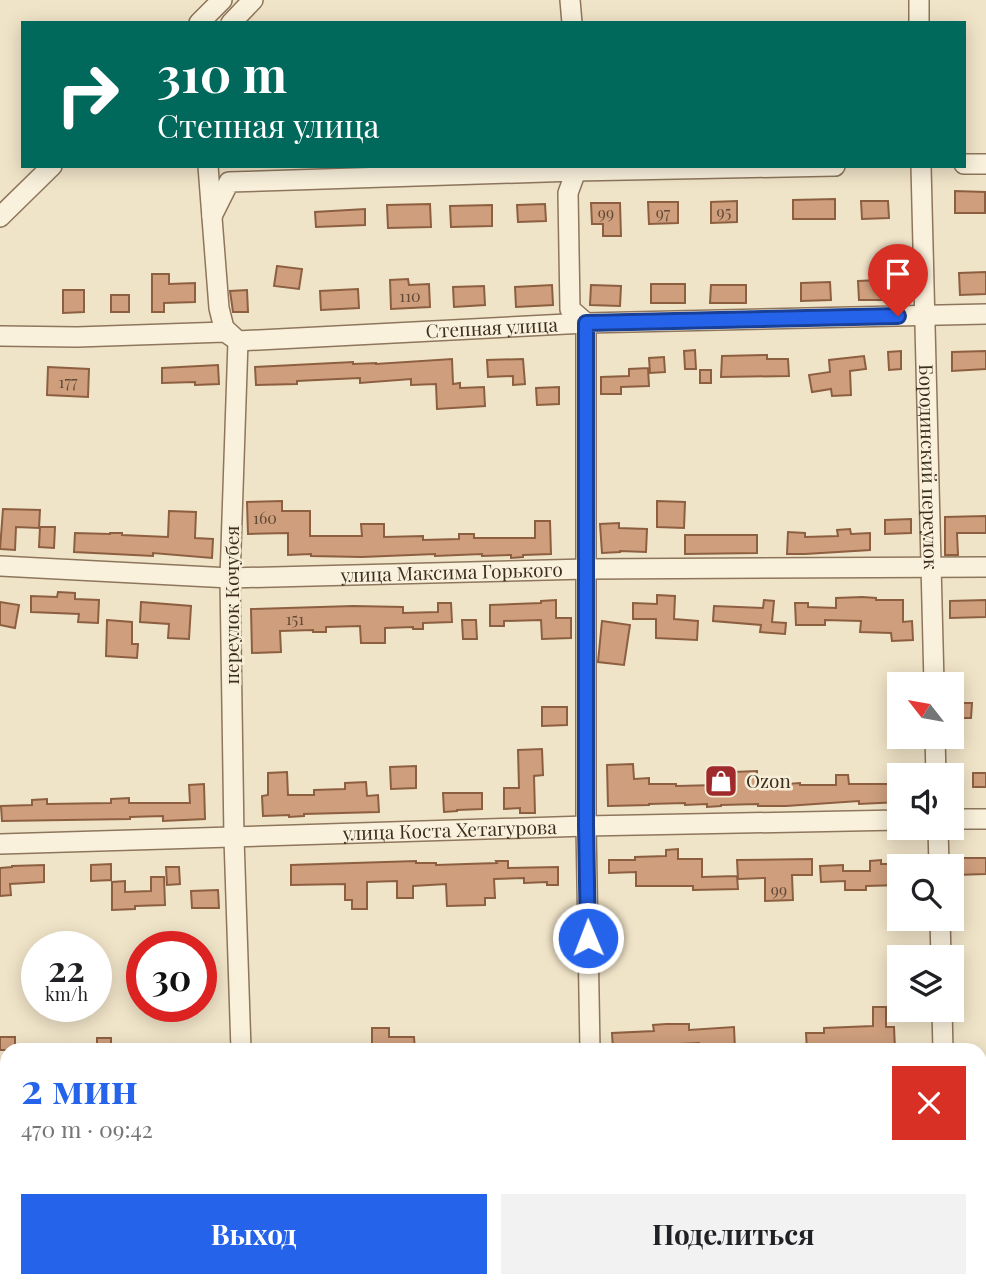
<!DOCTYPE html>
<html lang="ru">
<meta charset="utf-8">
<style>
:root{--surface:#fff;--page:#f2f2f2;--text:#202124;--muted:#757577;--accent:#2563eb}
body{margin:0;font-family:"Playfair Display",serif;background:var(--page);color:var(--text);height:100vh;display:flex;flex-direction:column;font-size:26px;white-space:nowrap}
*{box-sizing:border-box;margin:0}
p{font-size:23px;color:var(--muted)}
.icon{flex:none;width:38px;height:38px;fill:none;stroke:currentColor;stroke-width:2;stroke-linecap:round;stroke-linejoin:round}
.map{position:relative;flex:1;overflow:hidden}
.side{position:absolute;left:0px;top:1043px;width:987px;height:245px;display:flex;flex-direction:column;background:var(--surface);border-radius:21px 21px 0 0;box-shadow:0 4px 18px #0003}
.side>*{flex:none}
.banner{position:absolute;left:21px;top:21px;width:945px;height:147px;border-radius:0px;box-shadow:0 4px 18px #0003;background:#00695c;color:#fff;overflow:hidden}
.needle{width:46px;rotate:301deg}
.controls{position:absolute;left:887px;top:672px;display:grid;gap:14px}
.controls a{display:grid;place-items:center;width:77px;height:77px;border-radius:0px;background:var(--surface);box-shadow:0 4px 18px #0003;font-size:35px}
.speed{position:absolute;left:21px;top:931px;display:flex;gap:14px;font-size:35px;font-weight:700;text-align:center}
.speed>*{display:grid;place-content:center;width:91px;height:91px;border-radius:50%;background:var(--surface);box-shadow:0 4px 18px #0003;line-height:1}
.speed small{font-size:18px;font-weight:400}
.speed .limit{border:10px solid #d22;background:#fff;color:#111}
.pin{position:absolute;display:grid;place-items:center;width:60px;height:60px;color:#fff;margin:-72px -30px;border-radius:50% 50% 50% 0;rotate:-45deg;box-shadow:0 0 7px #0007}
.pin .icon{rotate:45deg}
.me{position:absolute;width:77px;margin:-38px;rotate:359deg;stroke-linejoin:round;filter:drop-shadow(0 0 5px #0008)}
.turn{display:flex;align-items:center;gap:24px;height:147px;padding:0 21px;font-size:32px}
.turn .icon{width:91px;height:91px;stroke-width:2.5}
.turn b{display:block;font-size:49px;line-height:60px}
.round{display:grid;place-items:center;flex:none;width:74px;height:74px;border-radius:0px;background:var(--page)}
.summary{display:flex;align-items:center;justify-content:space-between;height:119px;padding:0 21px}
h1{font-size:42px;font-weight:700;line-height:52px;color:var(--accent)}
.action{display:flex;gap:14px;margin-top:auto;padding:14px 21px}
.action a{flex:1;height:80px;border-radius:0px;background:var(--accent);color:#fff;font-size:28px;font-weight:700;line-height:80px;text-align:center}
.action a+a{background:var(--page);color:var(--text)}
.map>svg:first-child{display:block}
</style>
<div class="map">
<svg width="986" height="1288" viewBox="0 0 986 1288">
<rect width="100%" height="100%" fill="#f0e4c8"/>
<path fill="#cf9f7d" stroke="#8d5f41" stroke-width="2" d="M 955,191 L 985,192 L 985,213 L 955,213 Z
M 835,199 L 835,219 L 793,219 L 793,200 Z
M 737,201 L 737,222 L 711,223 L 711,202 Z
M 861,201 L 888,201 L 889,218 L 862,219 Z
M 648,202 L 678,202 L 678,223 L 649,224 Z
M 591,203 L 620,203 L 621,236 L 603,236 L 603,224 L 592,224 Z
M 430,204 L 431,227 L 388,228 L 387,205 Z
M 545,204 L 546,221 L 518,222 L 517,205 Z
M 492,205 L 492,226 L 451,227 L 450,206 Z
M 365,209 L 365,225 L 316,227 L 315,212 Z
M 277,266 L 302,269 L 299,289 L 274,286 Z
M 986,272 L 986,294 L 960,295 L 959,273 Z
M 152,274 L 169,274 L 169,284 L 195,283 L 195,302 L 164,303 L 164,312 L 152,312 Z
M 408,279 L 409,285 L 429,284 L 430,307 L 391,309 L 390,280 Z
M 880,280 L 892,280 L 893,300 L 859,300 L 858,281 Z
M 830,282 L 831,300 L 801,301 L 801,283 Z
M 651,284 L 685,284 L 685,303 L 651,303 Z
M 552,285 L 553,305 L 516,307 L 515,287 Z
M 591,285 L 621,286 L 620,306 L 590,305 Z
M 711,285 L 746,285 L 746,303 L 710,303 Z
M 484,286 L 485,305 L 454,307 L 453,287 Z
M 358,289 L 359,308 L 321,310 L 320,291 Z
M 63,290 L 84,290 L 84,312 L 63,313 Z
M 247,290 L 248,312 L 233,312 L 230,291 Z
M 111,295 L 129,295 L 129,312 L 111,312 Z
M 695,350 L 696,369 L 685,369 L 684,351 Z
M 901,351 L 901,369 L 889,370 L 888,352 Z
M 986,351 L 986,369 L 952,371 L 952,352 Z
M 767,355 L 767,359 L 788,359 L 789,376 L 721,377 L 722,356 Z
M 864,356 L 866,369 L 850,371 L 851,395 L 832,396 L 831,389 L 812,392 L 809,375 L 830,372 L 829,360 Z
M 664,357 L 665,372 L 650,373 L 649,358 Z
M 452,359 L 453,384 L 460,383 L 460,388 L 484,387 L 485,406 L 437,409 L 436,384 L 411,385 L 411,379 L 360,383 L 360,378 L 338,379 L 297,381 L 297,384 L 256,385 L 255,367 L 353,362 L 353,364 L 376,363 L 376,364 Z
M 523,359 L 525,384 L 513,385 L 513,376 L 488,377 L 487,360 Z
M 218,365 L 219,384 L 195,385 L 195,382 L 162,383 L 162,368 Z
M 48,367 L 89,369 L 88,397 L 47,395 Z
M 648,368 L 649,386 L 621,387 L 621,394 L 601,394 L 601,377 L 629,376 L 629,369 Z
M 700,370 L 711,370 L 711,383 L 700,383 Z
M 559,387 L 559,404 L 537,405 L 536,388 Z
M 282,501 L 282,511 L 310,511 L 310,536 L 362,536 L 361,524 L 384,524 L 384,537 L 423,536 L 423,540 L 459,539 L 459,534 L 474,534 L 474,538 L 535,538 L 535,521 L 550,521 L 551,554 L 523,555 L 523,557 L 511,558 L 511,555 L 482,556 L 482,554 L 435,556 L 435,554 L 362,557 L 311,556 L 311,554 L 288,555 L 288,533 L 248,534 L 247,502 Z
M 657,501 L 685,502 L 684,528 L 657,527 Z
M 3,509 L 40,510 L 39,528 L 16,527 L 15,550 L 0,549 Z
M 169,511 L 196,512 L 195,538 L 213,539 L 212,558 L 153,553 L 153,556 L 74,552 L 75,533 L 110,534 L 110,533 L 122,533 L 122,535 L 168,537 Z
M 986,516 L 986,533 L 957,533 L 958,555 L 945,555 L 945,517 Z
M 911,519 L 911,533 L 885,534 L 885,520 Z
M 619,523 L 619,528 L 647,529 L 646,552 L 620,551 L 620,552 L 602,553 L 600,524 Z
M 40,527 L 55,527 L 54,548 L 39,547 Z
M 850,529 L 851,534 L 870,533 L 870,550 L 805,554 L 787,554 L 788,532 L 805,533 L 805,537 L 838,536 L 837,530 Z
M 685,535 L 757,535 L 757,553 L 685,554 Z
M 58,592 L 75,593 L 75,599 L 99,600 L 98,623 L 78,622 L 79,614 L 31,612 L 31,596 L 57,597 Z
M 657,595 L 675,596 L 674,619 L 698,621 L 697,640 L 656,638 L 656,619 L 633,619 L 633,603 L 657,604 Z
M 862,597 L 876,598 L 876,600 L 903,600 L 903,622 L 912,621 L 913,640 L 892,641 L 891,633 L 860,632 L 861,621 L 825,620 L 825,625 L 796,625 L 795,603 L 808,603 L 808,607 L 836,608 L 836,598 Z
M 556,600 L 556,618 L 571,618 L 571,638 L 542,639 L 541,620 L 504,621 L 504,626 L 490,626 L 490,605 L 541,603 L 541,601 Z
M 764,600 L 774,601 L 772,622 L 786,623 L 785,634 L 760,632 L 761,625 L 713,621 L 714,606 L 763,608 Z
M 986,600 L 986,617 L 950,618 L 950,601 Z
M 0,602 L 19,605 L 15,628 L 0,625 Z
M 141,602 L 191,606 L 189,639 L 168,638 L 169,624 L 140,622 Z
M 438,603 L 451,603 L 452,622 L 423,623 L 423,629 L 413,629 L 413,627 L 385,628 L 385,643 L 361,643 L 360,626 L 326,627 L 326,632 L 313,632 L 313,630 L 280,631 L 281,652 L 252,653 L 251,609 L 353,606 L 403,607 L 403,613 L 438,612 Z
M 107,620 L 132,622 L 132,644 L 138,644 L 137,658 L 106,656 Z
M 462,620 L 476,620 L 477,639 L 463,639 Z
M 602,621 L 630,625 L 624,665 L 598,662 Z
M 954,703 L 972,703 L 971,718 L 954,718 Z
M 542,707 L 567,707 L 567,725 L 542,726 Z
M 542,749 L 543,775 L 534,776 L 535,813 L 520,813 L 520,808 L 504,809 L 504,788 L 519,788 L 518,750 Z
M 633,764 L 634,779 L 649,778 L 649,784 L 676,784 L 676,786 L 718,785 L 717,768 L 733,768 L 733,772 L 757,771 L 757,780 L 772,779 L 772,785 L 800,783 L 800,785 L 836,785 L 836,775 L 848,775 L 849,784 L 900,784 L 900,802 L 859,804 L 859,801 L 786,806 L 758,806 L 758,804 L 721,805 L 721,806 L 707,807 L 707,804 L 685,805 L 685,803 L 649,804 L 649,805 L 608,806 L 607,765 Z
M 416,766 L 416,788 L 391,789 L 390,767 Z
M 287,772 L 288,795 L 314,795 L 314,790 L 345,789 L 345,783 L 366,782 L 367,796 L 378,795 L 379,812 L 304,814 L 304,816 L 289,817 L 289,815 L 263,816 L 262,796 L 268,795 L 268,773 Z
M 973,773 L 986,773 L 986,787 L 973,787 Z
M 204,784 L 205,819 L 163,821 L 163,816 L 130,817 L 130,819 L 2,821 L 1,806 L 32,805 L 32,800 L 47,799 L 47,804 L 111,803 L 111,799 L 129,798 L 129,803 L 190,803 L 189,785 Z
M 443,793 L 482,793 L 482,809 L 457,810 L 457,811 L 444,812 Z
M 678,849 L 678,859 L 702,859 L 702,877 L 737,876 L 738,889 L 693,890 L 693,886 L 636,886 L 636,872 L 609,873 L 609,860 L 635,860 L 635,857 L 666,856 L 666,850 Z
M 955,858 L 986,858 L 986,874 L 955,875 Z
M 812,859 L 812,875 L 792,875 L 793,900 L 765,901 L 765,878 L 738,879 L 737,860 Z
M 881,860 L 881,864 L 900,864 L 900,885 L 866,886 L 866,890 L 845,890 L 845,881 L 821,882 L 820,866 L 843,865 L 843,871 L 870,871 L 870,861 Z
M 416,861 L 416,863 L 436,863 L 436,865 L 497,863 L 496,861 L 508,861 L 508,868 L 558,867 L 558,885 L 547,885 L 547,882 L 524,883 L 524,878 L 494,879 L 495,898 L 485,898 L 485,905 L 447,906 L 446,884 L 413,886 L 413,898 L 397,898 L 397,881 L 367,882 L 367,909 L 352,909 L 352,900 L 345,900 L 345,884 L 291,885 L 291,865 Z
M 111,864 L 111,880 L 91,881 L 91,865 Z
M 44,865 L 44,882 L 10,884 L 11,895 L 0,896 L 0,868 L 12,867 L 12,866 Z
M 166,867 L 179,867 L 180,884 L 167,885 Z
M 151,877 L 164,877 L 165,905 L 135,906 L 135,909 L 112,910 L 112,882 L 125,881 L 125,892 L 151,891 Z
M 218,890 L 219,908 L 192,908 L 191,891 Z
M 873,1007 L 886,1007 L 886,1027 L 894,1027 L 895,1050 L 807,1050 L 806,1033 L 824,1033 L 824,1028 L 873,1026 Z
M 666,1024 L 689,1024 L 689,1030 L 734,1027 L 735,1050 L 699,1050 L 699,1043 L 679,1044 L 679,1050 L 613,1050 L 612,1033 L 654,1031 L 653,1025 Z
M 372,1028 L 389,1028 L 389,1037 L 414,1037 L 415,1050 L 372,1050 Z
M 0,1037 L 15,1037 L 15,1050 L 0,1050 Z
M 97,1038 L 111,1038 L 111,1050 L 97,1050 Z"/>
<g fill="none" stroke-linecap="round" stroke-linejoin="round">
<defs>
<g id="minor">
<path d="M 570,0 L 572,23"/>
<path d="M 919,0 L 919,23"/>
<path d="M 199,23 L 222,0"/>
<path d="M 231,23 L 253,0"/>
<path d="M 964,164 L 986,164"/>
<path d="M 208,166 L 219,308 L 224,328 L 238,341 L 230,578 L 234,838 L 241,1050"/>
<path d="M 576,166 L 576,171 L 568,193 L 570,309 L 586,323 L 586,826 L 590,1050"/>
<path id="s1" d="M 921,166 L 934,684"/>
<path d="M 212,216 L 229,182 L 576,171 L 835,166"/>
<path d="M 0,217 L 52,166"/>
<path id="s2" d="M 0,336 L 77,337 L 225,332 L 238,341 L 586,323 L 986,314"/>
<path id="s3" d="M 0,566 L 230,578 L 586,569 L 986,567"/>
<path d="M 935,737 L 936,775"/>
<path d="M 952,819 L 986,819"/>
<path d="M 938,828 L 939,866"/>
<path id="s4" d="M 0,844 L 586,826 L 900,820"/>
<path d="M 940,919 L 941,957"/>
<path d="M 942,1010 L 943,1050"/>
<path d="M 980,1074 L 986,1074"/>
<path d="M 0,1089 L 7,1089"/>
<path d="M 247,1281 L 247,1288"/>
<path d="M 596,1281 L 596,1288"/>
<path d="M 947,1281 L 947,1288"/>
</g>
</defs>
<use href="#minor" stroke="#8d765c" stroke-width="22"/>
<use href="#minor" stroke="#faf1dc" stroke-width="19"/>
</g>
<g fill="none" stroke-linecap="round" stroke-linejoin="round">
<defs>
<path id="route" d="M 588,938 L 586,826 L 586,323 L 898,316"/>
</defs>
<use href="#route" stroke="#184099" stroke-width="18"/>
<use href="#route" stroke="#2563eb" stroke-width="12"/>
</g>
<defs>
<symbol id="shop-square" viewBox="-11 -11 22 22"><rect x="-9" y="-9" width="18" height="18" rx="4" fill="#9e2a2b" stroke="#f7eed8"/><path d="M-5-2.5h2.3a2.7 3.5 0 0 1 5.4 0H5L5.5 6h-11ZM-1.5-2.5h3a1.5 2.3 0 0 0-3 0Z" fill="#fff"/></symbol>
</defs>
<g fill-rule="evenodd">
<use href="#shop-square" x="702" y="762" width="38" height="38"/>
</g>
<g text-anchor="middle" stroke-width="5" stroke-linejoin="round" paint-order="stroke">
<g font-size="16" fill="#624a37">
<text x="724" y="218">95</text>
<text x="606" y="219">99</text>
<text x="663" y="219">97</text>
<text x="410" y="302">110</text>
<text x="68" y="388">177</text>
<text x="265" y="524">160</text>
<text x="295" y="625">151</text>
<text x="779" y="896">99</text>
</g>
<g font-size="19" fill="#3d2e20" stroke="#f7eed8">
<text dy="7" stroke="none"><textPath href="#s2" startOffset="495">Степная улица</textPath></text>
<text dy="7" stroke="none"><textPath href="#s1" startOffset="301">Бородинский переулок</textPath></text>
<text dy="7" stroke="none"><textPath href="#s3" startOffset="452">улица Максима Горького</textPath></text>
<text transform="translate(232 605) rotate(-90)" y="7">переулок Кочубея</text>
<text dy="7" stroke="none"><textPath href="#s4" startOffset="450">улица Коста Хетагурова</textPath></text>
</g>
<g font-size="19" fill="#3d2e20" stroke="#f7eed8" text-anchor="start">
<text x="746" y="788">Ozon</text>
</g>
</g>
</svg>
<div class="controls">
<a><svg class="needle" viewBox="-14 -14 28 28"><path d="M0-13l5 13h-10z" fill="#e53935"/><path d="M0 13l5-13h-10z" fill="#757577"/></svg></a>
<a><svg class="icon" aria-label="sound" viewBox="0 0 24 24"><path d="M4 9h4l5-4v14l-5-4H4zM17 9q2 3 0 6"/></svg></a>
<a><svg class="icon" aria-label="search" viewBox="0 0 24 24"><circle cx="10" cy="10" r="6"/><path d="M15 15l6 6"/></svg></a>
<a><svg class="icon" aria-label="layers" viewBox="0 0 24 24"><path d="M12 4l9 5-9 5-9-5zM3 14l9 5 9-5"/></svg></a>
</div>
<div class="speed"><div>22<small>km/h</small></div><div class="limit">30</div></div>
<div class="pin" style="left:898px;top:316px;background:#d93025"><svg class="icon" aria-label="arrive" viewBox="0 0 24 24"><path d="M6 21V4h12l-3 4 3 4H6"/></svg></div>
<svg class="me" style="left:588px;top:938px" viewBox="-20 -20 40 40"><circle r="17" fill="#2563eb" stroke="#fff" stroke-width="3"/><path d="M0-11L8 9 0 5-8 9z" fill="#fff"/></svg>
<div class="banner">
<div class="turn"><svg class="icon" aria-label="right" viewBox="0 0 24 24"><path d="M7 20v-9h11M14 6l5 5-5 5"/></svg><div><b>310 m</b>Степная улица</div></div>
</div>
<section class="side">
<div class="summary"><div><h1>2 мин</h1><p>470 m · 09:42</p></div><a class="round" style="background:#d93025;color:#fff"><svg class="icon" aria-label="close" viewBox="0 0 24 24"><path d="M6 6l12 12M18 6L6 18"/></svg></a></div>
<div class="action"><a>Выход</a><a>Поделиться</a></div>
</section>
</div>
